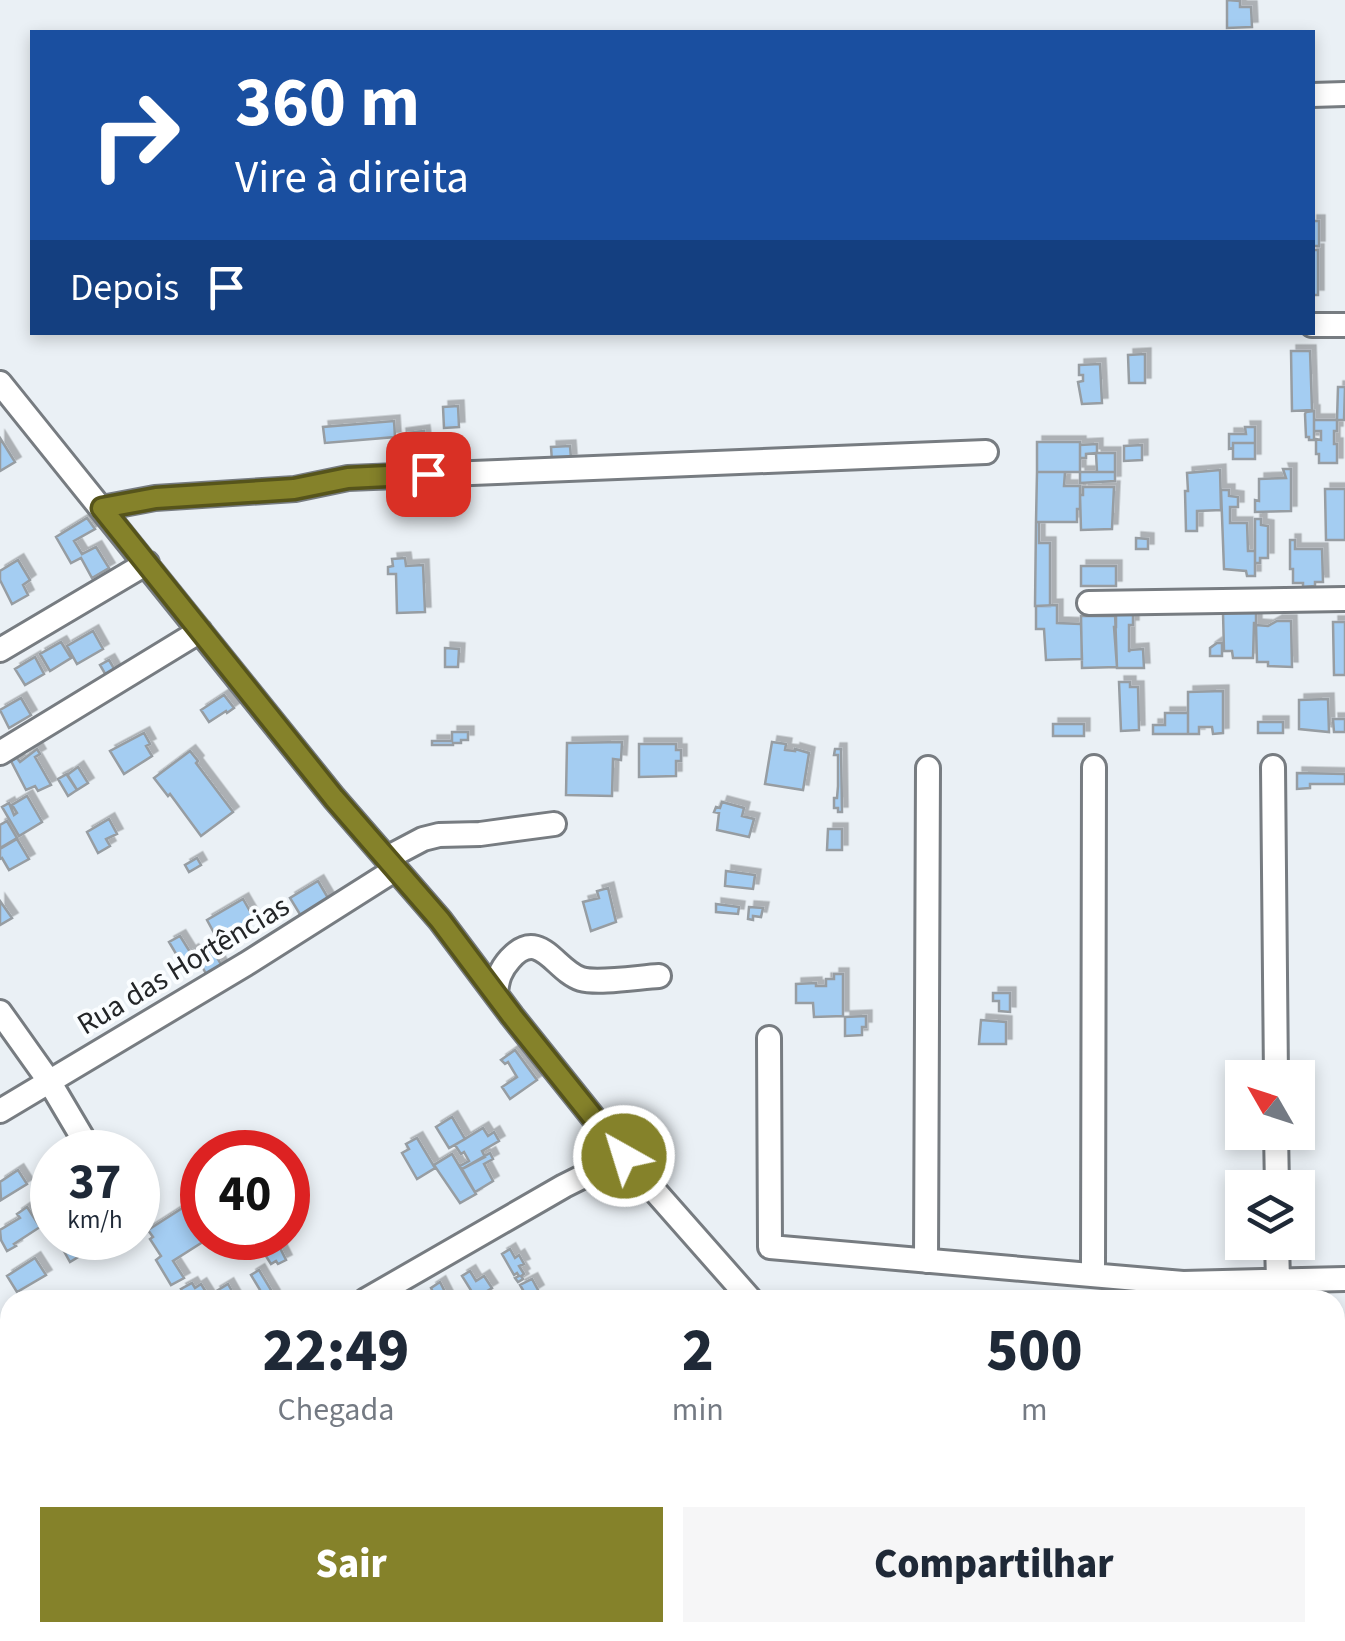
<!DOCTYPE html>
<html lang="pt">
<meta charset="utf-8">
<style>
:root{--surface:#fff;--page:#f6f6f7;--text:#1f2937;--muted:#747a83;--accent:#85822a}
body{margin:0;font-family:"Source Sans 3",sans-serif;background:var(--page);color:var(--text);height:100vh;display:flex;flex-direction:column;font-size:38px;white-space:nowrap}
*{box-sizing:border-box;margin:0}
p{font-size:32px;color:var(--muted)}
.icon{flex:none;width:55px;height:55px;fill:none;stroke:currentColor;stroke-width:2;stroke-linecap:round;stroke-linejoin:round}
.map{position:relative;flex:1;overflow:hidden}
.sheet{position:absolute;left:0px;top:1290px;width:1345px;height:352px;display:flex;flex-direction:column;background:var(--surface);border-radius:30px 30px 0 0;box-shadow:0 5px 15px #0003}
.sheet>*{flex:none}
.banner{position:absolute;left:30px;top:30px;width:1285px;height:305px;border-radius:0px;box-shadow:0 5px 15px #0003;background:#1a4fa0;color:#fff;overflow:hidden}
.needle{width:65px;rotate:309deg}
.controls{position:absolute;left:1225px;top:1060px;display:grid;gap:20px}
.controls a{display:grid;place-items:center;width:90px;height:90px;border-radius:0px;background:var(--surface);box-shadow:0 5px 15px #0003;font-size:50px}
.speed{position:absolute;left:30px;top:1130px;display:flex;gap:20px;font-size:50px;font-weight:700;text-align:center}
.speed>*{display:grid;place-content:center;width:130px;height:130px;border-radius:50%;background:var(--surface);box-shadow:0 5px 15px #0003;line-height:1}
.speed small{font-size:25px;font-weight:400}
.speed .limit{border:15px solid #d22;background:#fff;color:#111}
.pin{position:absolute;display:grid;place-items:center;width:85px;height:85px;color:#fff;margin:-42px;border-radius:20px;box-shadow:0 5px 15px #0006}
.me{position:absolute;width:110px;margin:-55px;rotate:321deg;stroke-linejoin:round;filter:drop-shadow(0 0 8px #0008)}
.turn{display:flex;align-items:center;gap:35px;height:210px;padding:0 40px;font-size:45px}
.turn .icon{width:130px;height:130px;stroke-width:2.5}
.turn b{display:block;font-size:70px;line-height:85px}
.then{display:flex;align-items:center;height:95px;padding:0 40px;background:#0003;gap:20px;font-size:38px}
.eta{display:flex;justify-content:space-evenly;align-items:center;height:170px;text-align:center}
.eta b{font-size:60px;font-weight:800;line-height:70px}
.cta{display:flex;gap:20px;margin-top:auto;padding:20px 40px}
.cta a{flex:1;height:115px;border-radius:0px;background:var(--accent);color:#fff;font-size:40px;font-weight:800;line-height:115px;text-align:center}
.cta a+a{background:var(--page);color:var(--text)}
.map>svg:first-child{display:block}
</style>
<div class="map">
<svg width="1345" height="1641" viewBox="0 0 1345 1641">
<defs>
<filter id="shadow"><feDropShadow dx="5.5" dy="-5.5" stdDeviation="0" flood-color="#0004"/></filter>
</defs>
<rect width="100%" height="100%" fill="#eaf0f5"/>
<path fill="#a4cdf2" stroke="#979da2" stroke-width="2.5" filter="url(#shadow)" d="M 1227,0 L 1240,1 L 1240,7 L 1251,7 L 1252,27 L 1227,28 Z
M 1312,221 L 1319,221 L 1319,246 L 1312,246 Z
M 1312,250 L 1318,250 L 1318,295 L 1312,295 Z
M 1291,351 L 1310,351 L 1312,410 L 1292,411 Z
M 1145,354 L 1145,383 L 1129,383 L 1128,355 Z
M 1100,364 L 1102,403 L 1082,404 L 1078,382 L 1083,381 L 1083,375 L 1079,375 L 1079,365 Z
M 1338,387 L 1345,387 L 1344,420 L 1337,420 Z
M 458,406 L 459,427 L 444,428 L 443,407 Z
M 1314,411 L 1314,440 L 1309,440 L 1309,437 L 1306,437 L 1305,414 L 1306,412 Z
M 1314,420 L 1337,420 L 1337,431 L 1334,431 L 1334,444 L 1337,444 L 1337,463 L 1319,463 L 1319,454 L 1316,454 L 1316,439 L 1321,440 L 1321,431 L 1314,431 Z
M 394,421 L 395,437 L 325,443 L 323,427 Z
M 1245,427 L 1255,427 L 1255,443 L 1233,443 L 1233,448 L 1229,449 L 1229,434 L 1246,434 Z
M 424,431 L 426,449 L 403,451 L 401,434 Z
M 0,438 L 15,462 L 0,471 Z
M 1037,442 L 1080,442 L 1080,472 L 1037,472 Z
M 1233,443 L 1255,443 L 1255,459 L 1233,459 Z
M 1097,444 L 1097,453 L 1086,454 L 1086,458 L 1080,458 L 1080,445 Z
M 1142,445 L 1142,460 L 1124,461 L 1124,446 Z
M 570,446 L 571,459 L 552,461 L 551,447 Z
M 1096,453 L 1115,453 L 1115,472 L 1097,472 Z
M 1283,469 L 1291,469 L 1291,511 L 1255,512 L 1255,500 L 1259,501 L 1259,479 L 1286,478 Z
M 1220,470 L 1221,510 L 1197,511 L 1197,531 L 1186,531 L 1185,491 L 1188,491 L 1187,473 Z
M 1037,472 L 1065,472 L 1064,486 L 1080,486 L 1080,509 L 1077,509 L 1077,522 L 1036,522 Z
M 1080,472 L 1115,472 L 1115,481 L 1080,483 Z
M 1083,487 L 1114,487 L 1112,529 L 1081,530 L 1080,495 L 1083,495 Z
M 1325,489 L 1345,489 L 1345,540 L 1326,540 Z
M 1221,490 L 1229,490 L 1229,496 L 1238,497 L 1238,507 L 1230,507 L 1230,523 L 1247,523 L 1248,551 L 1255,551 L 1255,576 L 1247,576 L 1246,571 L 1224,569 Z
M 87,518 L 95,529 L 74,541 L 82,554 L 96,547 L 109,568 L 92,578 L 81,558 L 71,563 L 56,537 Z
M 1255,519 L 1261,519 L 1261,525 L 1268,526 L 1268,558 L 1260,558 L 1260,563 L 1255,563 Z
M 1036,522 L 1039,522 L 1039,543 L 1050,543 L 1050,606 L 1035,606 Z
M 1136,538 L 1148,539 L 1148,549 L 1136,549 Z
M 1290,540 L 1295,540 L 1295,549 L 1322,549 L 1323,582 L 1315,582 L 1315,586 L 1303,587 L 1303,583 L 1293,583 L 1293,569 L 1290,569 Z
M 405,558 L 406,566 L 423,565 L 425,612 L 397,613 L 396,574 L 388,574 L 388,567 L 393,566 L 392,559 Z
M 18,560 L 30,580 L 23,585 L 28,595 L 12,604 L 0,580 L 0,571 Z
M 1081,566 L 1116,566 L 1116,586 L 1081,586 Z
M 1057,605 L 1057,623 L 1081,624 L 1082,659 L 1046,660 L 1044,629 L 1036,629 L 1036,606 Z
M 1115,612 L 1133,612 L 1133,625 L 1129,625 L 1129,652 L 1130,650 L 1143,649 L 1144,668 L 1117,668 Z
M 1223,613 L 1256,613 L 1256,623 L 1254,623 L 1253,658 L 1233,658 L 1232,651 L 1224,651 Z
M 1081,616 L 1116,616 L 1116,627 L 1114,627 L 1117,667 L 1082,668 Z
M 1277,621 L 1291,621 L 1292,667 L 1268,666 L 1268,662 L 1257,662 L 1256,625 L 1268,626 Z
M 1333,622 L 1345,622 L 1345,675 L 1334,675 Z
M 93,631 L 103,649 L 77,664 L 67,646 Z
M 61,642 L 71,658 L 50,671 L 40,654 Z
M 1217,643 L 1222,643 L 1222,656 L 1210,656 L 1210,648 Z
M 445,648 L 459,649 L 458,667 L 445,667 Z
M 35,657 L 44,674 L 25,685 L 15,669 Z
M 109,660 L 116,672 L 107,677 L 100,665 Z
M 1119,682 L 1130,682 L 1130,687 L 1138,687 L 1139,730 L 1121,731 Z
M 1223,691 L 1223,733 L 1213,734 L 1212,727 L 1199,727 L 1199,734 L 1188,734 L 1188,692 Z
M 224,695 L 234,708 L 227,713 L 226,711 L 209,722 L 201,710 Z
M 21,698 L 31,715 L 9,728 L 0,710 Z
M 1328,699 L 1329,732 L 1299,729 L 1299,700 Z
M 1165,713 L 1188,713 L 1188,734 L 1153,734 L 1153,725 L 1165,725 Z
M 1333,719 L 1345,719 L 1345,732 L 1334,732 Z
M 1258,722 L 1283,722 L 1283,733 L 1258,733 Z
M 1053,724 L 1084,724 L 1084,736 L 1053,736 Z
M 452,732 L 468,732 L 468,740 L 461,740 L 461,743 L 453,743 L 453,745 L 432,745 L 432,741 L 452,741 Z
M 144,733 L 150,744 L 146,746 L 152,756 L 124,774 L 110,751 Z
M 772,742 L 786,744 L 785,750 L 795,751 L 795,749 L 809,753 L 803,790 L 765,784 Z
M 567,743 L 622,742 L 621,760 L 613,759 L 612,796 L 566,795 Z
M 639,744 L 676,744 L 676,750 L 681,750 L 681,761 L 676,761 L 676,776 L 639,777 Z
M 37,749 L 40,754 L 35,757 L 51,785 L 38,791 L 35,786 L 26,790 L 11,761 L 17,758 L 20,762 Z
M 835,749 L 841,749 L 842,812 L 838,812 L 838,808 L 834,808 L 834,798 L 837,798 L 838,786 L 838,755 L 834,755 Z
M 190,751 L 198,761 L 196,763 L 233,812 L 201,836 L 170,794 L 168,796 L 154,778 Z
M 78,767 L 88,783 L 77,790 L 67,775 Z
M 1297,773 L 1345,774 L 1345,784 L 1310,784 L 1310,788 L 1297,789 Z
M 67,774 L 77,790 L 68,796 L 58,779 Z
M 27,796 L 42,822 L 19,836 L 2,807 L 9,803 L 14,815 L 17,813 L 12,805 Z
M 722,802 L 744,808 L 742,816 L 754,819 L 749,837 L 717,830 L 719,813 L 714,812 L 716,807 L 720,808 Z
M 109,819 L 117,834 L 106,839 L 110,846 L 98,853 L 87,832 Z
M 7,821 L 17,838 L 0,848 L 0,825 Z
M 828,829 L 842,829 L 842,850 L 827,850 Z
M 17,839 L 29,859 L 9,870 L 2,858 L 0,859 L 0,849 Z
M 197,858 L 201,865 L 189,872 L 185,865 Z
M 726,871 L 755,875 L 753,889 L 725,886 Z
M 318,881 L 331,903 L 320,904 L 301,916 L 290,898 Z
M 608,888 L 616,922 L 591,931 L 583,902 L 599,898 L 597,891 Z
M 243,899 L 255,920 L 219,942 L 207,920 Z
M 0,901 L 12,918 L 0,925 Z
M 716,904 L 739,907 L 738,914 L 716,912 Z
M 749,907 L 763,908 L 761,917 L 753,916 L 753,920 L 748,919 Z
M 180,936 L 190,952 L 193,950 L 197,955 L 182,964 L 169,942 Z
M 211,947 L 223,968 L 208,977 L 196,956 Z
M 834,974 L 843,974 L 843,1016 L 814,1017 L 813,1003 L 796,1003 L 796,984 L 816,983 L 816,986 L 826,986 L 826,979 L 834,979 Z
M 993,993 L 1010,993 L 1010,1012 L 999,1011 L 999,1001 L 993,1001 Z
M 866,1016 L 866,1027 L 862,1027 L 862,1035 L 845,1036 L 845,1017 Z
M 981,1020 L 1006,1022 L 1006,1044 L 979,1044 Z
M 515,1050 L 537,1080 L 510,1099 L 502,1087 L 517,1077 L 508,1062 L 505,1064 L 501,1060 Z
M 452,1117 L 465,1139 L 449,1148 L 436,1127 Z
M 483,1128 L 488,1136 L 494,1132 L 499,1141 L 482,1151 L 485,1157 L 462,1169 L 460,1166 L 469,1161 L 464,1152 L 461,1154 L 455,1145 Z
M 417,1138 L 435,1168 L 417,1179 L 402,1153 L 409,1149 L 406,1144 Z
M 490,1153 L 493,1159 L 484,1164 L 493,1181 L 475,1192 L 462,1169 Z
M 452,1154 L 476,1194 L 460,1203 L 434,1165 Z
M 18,1170 L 27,1184 L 1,1200 L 0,1182 Z
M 195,1200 L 202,1212 L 202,1238 L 209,1238 L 173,1261 L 184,1278 L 171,1285 L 156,1260 L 161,1256 L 150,1239 L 153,1237 L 148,1230 Z
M 27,1207 L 40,1227 L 14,1244 L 16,1246 L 7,1251 L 1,1240 L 0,1230 L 20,1218 L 17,1214 Z
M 70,1238 L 73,1238 L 83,1254 L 70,1262 L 60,1244 Z
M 269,1238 L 275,1238 L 286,1260 L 278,1264 L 276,1261 L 271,1264 L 259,1245 Z
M 510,1249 L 515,1258 L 519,1255 L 524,1264 L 519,1266 L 524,1274 L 521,1276 L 523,1279 L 518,1282 L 515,1278 L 519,1276 L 517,1273 L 514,1275 L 502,1254 Z
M 35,1258 L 46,1275 L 17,1292 L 7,1276 Z
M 259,1270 L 274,1295 L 266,1300 L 251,1275 Z
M 470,1271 L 476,1281 L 484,1276 L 492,1288 L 484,1293 L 488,1300 L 477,1300 L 462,1276 Z
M 532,1279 L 538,1290 L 527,1297 L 520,1285 Z
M 440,1282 L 449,1300 L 425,1300 L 424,1298 L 433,1292 L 431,1288 Z
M 192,1283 L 195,1288 L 201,1284 L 211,1300 L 188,1300 L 181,1289 Z
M 228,1284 L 233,1293 L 237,1300 L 220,1300 L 215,1292 Z
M 3,1475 L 10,1486 L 10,1490 L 0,1499 L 0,1477 Z
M 10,1546 L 10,1563 L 4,1566 L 0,1560 L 0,1552 Z"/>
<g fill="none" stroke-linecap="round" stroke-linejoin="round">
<defs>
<path id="minor" d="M 1312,95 L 1345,94
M 1312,325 L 1345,325
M 0,383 L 334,798 L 440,920 L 512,1016 L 624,1156 L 751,1300
M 102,508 L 155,498 L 295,489 L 348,478 L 986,452
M 1089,603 L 1345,599
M 0,650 L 147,563
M 0,753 L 200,631
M 1273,767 L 1276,1078
M 387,858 L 423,839 L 439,835 L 480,834 L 554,824
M 496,994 C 497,980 500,970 510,959 C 540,926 555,971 581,979 C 598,984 640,977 659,976
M 0,1012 L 49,1081 L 91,1152
M 769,1038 L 770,1247 L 1183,1283 L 1345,1279
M 0,1111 L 246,964 L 396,869
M 1276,1132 L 1277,1188
M 1277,1242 L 1278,1281
M 926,1261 L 928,768
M 1093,1275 L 1094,767
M 366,1300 L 564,1186 L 624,1156
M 0,1351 L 10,1367
M 256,1632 L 261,1641
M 1038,1632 L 1044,1641
M 694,1641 L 709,1632
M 920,1641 L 935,1632"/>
</defs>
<use href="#minor" stroke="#777c81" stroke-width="28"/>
<use href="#minor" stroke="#fff" stroke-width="22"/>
</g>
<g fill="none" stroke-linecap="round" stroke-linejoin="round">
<defs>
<path id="route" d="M 428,474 L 348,478 L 294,489 L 156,498 L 102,508 L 334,798 L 440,920 L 512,1016 L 624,1156"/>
</defs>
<use href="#route" stroke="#56541b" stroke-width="25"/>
<use href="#route" stroke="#85822a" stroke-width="18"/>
</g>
<g text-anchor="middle" stroke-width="8" stroke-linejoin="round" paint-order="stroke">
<g font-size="30" fill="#232527" stroke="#fafdff">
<text transform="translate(183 965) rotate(-31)" y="10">Rua das Hortências</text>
</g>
</g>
</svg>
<div class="controls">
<a><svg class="needle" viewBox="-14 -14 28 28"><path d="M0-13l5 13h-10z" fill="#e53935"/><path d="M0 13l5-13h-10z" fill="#747a83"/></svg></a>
<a><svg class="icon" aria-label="layers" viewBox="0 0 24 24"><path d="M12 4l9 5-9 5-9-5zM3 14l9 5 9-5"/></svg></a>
</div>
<div class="speed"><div>37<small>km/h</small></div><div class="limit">40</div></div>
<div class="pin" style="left:428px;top:474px;background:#d93025"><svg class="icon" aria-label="arrive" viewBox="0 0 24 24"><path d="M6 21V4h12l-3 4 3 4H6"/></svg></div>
<svg class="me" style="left:624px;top:1156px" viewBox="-20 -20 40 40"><circle r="17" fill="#85822a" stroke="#fff" stroke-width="3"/><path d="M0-11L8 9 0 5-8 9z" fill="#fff"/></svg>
<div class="banner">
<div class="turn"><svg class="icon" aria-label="right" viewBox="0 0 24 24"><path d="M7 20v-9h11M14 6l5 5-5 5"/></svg><div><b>360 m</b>Vire à direita</div></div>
<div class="then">Depois<svg class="icon" aria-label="arrive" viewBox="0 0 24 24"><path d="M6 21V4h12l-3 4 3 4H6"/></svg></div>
</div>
<section class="sheet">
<div class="eta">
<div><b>22:49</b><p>Chegada</p></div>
<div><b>2</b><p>min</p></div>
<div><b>500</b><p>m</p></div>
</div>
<div class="cta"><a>Sair</a><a>Compartilhar</a></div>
</section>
</div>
